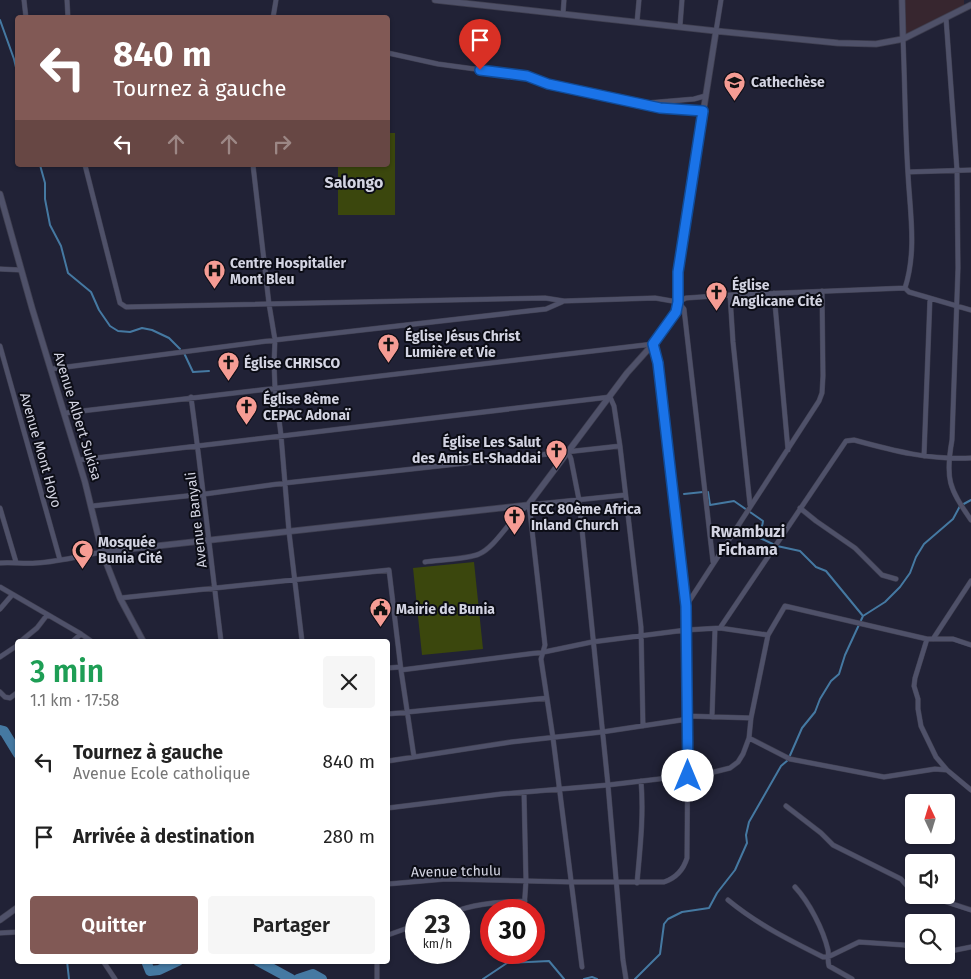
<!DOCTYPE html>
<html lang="fr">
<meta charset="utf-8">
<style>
:root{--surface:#fff;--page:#f6f6f6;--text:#222;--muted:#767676;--accent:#815955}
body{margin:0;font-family:"Fira Sans",sans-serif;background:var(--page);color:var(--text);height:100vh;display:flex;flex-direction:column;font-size:19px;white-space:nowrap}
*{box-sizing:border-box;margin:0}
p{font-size:16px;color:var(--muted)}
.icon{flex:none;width:28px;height:28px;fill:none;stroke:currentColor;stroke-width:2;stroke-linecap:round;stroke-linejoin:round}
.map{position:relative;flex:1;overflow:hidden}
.details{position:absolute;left:15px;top:639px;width:375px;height:325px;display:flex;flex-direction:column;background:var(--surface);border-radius:5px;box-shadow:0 1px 4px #0004}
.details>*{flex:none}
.guide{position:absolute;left:15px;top:15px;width:375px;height:152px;border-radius:5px;box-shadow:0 1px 4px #0004;background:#815955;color:#fff;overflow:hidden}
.needle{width:32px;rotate:356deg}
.buttons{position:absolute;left:905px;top:794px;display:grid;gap:10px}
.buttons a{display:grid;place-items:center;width:50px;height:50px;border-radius:5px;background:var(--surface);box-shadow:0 1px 4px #0004;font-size:25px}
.speed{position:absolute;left:405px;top:899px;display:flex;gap:10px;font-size:25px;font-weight:700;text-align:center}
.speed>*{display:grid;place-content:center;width:65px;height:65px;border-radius:50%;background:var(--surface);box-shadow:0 1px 4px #0004;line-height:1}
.speed small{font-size:12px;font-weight:400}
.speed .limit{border:8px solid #d22;background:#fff;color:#111}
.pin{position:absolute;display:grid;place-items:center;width:42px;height:42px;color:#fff;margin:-51px -21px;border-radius:50% 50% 50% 0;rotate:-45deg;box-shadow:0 0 5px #0007}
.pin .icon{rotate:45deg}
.me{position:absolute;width:55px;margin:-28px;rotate:0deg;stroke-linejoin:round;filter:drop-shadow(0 0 4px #0008)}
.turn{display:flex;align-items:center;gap:18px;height:105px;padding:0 15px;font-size:22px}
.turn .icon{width:65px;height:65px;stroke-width:2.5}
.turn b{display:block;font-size:35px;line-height:42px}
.lanes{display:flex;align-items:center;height:48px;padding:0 15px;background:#0003;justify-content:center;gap:25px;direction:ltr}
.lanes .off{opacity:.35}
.round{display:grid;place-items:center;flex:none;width:52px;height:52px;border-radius:5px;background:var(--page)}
.summary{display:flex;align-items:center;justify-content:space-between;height:85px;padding:0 15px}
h1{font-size:30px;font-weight:600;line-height:38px;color:#1e9e55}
.action{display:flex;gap:10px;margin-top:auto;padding:10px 15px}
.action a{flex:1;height:58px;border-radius:5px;background:var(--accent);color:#fff;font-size:20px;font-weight:600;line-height:58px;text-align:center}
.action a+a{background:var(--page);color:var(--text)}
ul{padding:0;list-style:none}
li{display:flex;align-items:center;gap:15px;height:75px;padding:0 15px}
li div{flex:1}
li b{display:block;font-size:19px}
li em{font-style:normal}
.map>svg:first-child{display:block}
</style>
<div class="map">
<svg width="971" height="979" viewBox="0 0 971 979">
<rect width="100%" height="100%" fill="#212236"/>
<path fill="#37262f" d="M 903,0 L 964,0 L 964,6 L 904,36 Z"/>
<path fill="#3b470d" d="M 388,133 L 395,133 L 395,215 L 338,215 L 338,165 L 388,165 Z
M 474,562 L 483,649 L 422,655 L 413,568 Z"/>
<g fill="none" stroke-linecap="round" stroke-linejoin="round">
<path stroke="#4579a2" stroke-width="2" d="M 0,20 L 14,59 L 18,76
M 40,165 L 45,183 L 45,199 L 50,225 L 61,246 L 68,273 L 91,292 L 99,310 L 110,326 L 118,331 L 130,332 L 142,328 L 152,330 L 169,338 L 180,349
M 184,353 L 193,372 L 209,371
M 708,492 L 710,505 L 734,501 L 763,521 C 763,527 758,532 760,538 L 777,546 L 800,551 L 816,567 L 826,571 L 863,616
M 684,494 L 703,492
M 67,961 L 69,979
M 483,979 L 507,963 L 549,961 L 564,979
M 584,979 L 592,977 L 597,979
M 635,979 L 660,954 L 664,924 L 668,919 L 682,912 L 709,908 L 717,893 L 735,870 L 747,843 L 746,835 L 749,822 L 781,766 L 788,760 L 802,728 L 815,712 L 820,699 L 831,681 L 839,674 L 845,655 L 863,616 L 885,602 L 900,587 L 910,573 L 916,557 L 924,544 L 953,519 L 960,506 L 971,500"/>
<path stroke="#4579a2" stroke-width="10" d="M 0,730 L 4,731 L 18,754
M 146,961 L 150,971 L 159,970 L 178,961
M 258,961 L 291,979
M 298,979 L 313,974 L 322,979"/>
<defs>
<path id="minor" d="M 24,0 L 26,18
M 67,0 L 68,18
M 563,14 L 564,0
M 273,18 L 276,0
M 946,18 L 957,170 L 958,268 L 952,440 C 945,479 949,488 971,520
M 637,22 L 639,0
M 680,26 L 682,0
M 716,31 L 721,0
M 388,53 L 438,64 L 527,76 L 548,83 L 660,108 L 703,111
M 647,103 L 694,99 L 705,96
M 85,165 L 120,303 L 126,307 L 545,298 L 564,301 L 655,298 L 678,302 L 686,298 L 730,295 L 905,288 C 917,251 910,212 908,174 C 905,129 905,84 903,39
M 253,165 L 269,304 L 275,340 L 274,363 L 275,388 L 281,435 L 289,532 L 302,641
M 908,172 L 971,170
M 0,269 L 21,270
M 905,288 L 909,292 L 971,310
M 774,293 L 788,450
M 730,295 L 733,342 L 750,505
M 678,302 L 684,309 L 713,562
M 0,346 L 60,560
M 51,369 L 275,340 L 546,309 L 562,302
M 191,397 C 202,478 211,560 221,641
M 65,413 L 653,344 L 658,363 L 686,606 L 688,716 L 687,858 C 683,871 676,878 664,882 L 571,882 L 446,879 L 388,884
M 568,451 L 571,459 L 579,500 L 608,785 L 623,960 L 626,979
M 924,456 L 930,298
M 79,460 L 610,397 L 614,406 L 620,446 L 641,627 L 643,726
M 528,505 L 530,512 L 545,645 L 541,659 L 553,738 L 582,967
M 92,506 L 205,494 L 285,483 L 620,446
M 0,508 L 16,562
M 800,508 L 816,521 L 855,548 L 882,575 L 896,579
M 425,562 C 438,560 469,559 479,554 C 496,547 511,517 528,505 L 625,495
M 0,563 C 12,562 24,564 36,563 C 58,562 80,556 102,552
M 0,587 L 81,634 L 91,641
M 120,598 L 389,570 L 401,670 L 414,757
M 686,606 L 819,401 L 822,393 L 823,376 L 822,291
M 0,609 L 12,595
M 720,628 L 846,441 L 854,440 C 894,451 929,460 971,458
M 927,639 L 915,678 L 914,686 L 918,699 L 918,709 L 921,726 L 936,757 L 947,770 L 971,790
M 933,639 L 971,581
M 21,641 L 37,628 L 47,615
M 73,641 L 81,634
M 0,657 L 18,645
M 388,668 L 400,667
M 401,670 L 544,652 L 592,642 L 686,630 L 720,628 L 768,635 L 785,606 L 927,639 L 953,639 L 971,645
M 0,692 L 5,697 L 10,698 L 18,692
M 388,714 L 547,698
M 688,716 L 751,718
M 712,717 L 715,629
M 749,738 L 790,759 L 884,777 L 935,769 L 947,770
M 388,761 L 511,742 L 602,732 L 688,719
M 524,793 L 526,881 L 524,910
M 786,806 L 821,833 L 833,845 L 901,879 L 908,887 L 914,890
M 388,808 L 501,794 L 608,785 L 710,773 L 730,768 L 738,762 L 743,754 L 749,738 L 751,718 L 768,635
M 637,883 C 640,849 644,815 641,781
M 795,887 C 809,902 823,929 828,950 C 829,955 827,960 829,966 L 852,979
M 925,895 L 971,910
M 728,900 C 757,924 789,940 823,957 L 828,957 L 859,942 L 904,945 L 914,948
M 459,910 C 480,903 503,902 525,901
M 0,933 L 18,932
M 388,935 L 416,925
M 946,952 L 971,947
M 516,958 L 517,952
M 103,961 L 115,979
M 377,961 L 377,979"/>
<path id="tertiary" d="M 435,0 L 716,31 L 838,43 L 876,44 L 903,39 L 971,5
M 902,0 L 903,39
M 0,194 L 32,308 L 85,482 L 102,552 L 120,598 L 143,641
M 102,552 L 528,505 L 627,373 L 653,344 L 676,312 L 678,302 L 678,272 L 716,31
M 0,920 L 18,907"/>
</defs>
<use href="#minor" stroke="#3f3f50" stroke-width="5.5"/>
<use href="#tertiary" stroke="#3f3f50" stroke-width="7"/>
<use href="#minor" stroke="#4f5169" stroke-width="4.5"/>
<use href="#tertiary" stroke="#4f5169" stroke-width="5.5"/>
</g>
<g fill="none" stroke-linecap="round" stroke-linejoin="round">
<defs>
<path id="route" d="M 480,70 L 527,76 L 548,84 L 660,108 L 703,111 L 678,272 L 678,302 L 676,312 L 653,344 L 658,363 L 686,606 L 688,776"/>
</defs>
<use href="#route" stroke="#114b97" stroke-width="12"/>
<use href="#route" stroke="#1a73e8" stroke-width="9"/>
</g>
<defs>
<symbol id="university-pin" viewBox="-11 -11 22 30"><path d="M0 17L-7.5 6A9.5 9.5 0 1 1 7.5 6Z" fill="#f59c94" stroke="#0c0d16"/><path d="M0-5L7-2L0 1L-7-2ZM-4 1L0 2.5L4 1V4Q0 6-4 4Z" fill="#111"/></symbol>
<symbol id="hospital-pin" viewBox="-11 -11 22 30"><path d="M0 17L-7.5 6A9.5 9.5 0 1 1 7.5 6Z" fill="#f59c94" stroke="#0c0d16"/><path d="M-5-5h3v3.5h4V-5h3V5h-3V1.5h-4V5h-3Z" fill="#111"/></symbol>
<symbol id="church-pin" viewBox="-11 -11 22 30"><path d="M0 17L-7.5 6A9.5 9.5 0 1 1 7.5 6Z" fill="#f59c94" stroke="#0c0d16"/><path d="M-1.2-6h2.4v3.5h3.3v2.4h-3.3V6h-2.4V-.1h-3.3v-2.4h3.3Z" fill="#111"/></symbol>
<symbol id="mosque-pin" viewBox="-11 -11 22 30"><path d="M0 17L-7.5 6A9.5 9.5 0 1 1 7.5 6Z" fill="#f59c94" stroke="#0c0d16"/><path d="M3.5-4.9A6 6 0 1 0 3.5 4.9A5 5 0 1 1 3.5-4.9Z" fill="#111"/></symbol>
<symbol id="civic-pin" viewBox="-11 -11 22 30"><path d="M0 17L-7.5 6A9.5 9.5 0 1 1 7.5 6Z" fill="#f59c94" stroke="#0c0d16"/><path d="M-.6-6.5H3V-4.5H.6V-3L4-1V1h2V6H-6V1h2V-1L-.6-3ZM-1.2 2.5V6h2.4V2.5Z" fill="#111"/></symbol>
</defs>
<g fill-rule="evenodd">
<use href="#university-pin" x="722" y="70" width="25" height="34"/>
<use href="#hospital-pin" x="202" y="258" width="25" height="34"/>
<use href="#church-pin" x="704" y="280" width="25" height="34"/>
<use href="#church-pin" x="376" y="332" width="25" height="34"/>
<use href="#church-pin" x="216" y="350" width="25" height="34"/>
<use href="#church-pin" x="234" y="394" width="25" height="34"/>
<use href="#church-pin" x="544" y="438" width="25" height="34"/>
<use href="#church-pin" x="502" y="504" width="25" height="34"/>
<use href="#mosque-pin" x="70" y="538" width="25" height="34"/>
<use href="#civic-pin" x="368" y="596" width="25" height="34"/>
</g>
<g text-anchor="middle" stroke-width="4" stroke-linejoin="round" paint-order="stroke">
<g font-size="14" font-weight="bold" fill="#d3d4e2" stroke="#0c0d16" text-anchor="start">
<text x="751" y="87">Cathechèse</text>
<text x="230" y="268">Centre Hospitalier<tspan x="230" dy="16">Mont Bleu</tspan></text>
<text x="732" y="290">Église<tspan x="732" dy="16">Anglicane Cité</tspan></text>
<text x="405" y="341">Église Jésus Christ<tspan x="405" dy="16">Lumière et Vie</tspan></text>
<text x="244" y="368">Église CHRISCO</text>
<text x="263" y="404">Église 8ème<tspan x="263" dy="16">CEPAC Adonaï</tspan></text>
<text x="541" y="447" text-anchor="end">Église Les Salut<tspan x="541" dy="16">des Amis El-Shaddai</tspan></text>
<text x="531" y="514">ECC 80ème Africa<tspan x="531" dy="16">Inland Church</tspan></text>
<text x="98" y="547">Mosquée<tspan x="98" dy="16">Bunia Cité</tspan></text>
<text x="396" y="614">Mairie de Bunia</text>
</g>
<g font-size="14" fill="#d3d4e2" stroke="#0c0d16">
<text transform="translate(78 416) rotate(73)" y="5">Avenue Albert Sukisa</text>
<text transform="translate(41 450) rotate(74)" y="5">Avenue Mont Hoyo</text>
<text transform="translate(196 520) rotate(-97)" y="5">Avenue Banyali</text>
<text transform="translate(456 871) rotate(-1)" y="5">Avenue tchulu</text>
</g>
<g font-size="16" font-weight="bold" fill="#d3d4e2" stroke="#0c0d16">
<text x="354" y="188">Salongo</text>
<text x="748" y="537">Rwambuzi<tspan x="748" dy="18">Fichama</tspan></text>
</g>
</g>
</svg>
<div class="buttons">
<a><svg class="needle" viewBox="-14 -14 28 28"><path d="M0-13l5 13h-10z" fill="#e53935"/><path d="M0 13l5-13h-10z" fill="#767676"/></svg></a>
<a><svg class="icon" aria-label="sound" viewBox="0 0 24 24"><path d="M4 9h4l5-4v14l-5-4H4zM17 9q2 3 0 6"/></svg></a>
<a><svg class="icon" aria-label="search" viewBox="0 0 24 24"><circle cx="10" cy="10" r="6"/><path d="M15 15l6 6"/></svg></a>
</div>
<div class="speed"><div>23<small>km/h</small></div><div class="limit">30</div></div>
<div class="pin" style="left:480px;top:70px;background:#d93025"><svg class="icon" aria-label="arrive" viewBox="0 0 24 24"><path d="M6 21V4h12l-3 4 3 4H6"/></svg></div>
<svg class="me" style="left:688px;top:776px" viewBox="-20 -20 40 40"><circle r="19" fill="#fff"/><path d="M0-13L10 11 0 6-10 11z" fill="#1a73e8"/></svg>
<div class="guide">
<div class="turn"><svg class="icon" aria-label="left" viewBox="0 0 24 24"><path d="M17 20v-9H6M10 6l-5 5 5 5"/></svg><div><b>840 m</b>Tournez à gauche</div></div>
<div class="lanes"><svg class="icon" aria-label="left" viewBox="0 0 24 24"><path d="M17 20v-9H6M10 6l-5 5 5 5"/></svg><svg class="icon off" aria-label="ahead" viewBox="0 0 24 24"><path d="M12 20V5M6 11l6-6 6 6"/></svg><svg class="icon off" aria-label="ahead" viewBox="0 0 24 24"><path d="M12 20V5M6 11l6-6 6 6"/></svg><svg class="icon off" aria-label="right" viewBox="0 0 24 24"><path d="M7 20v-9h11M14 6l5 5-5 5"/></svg></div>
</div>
<section class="details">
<div class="summary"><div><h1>3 min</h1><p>1.1 km · 17:58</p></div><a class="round"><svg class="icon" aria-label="close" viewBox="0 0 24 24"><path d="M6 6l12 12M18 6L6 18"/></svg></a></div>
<ul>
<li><svg class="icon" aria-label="left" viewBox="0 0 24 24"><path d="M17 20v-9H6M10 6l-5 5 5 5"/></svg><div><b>Tournez à gauche</b><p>Avenue Ecole catholique</p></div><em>840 m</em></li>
<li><svg class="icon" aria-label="arrive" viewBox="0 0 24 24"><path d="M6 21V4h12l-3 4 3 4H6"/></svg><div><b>Arrivée à destination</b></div><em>280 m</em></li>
</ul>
<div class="action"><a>Quitter</a><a>Partager</a></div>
</section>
</div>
